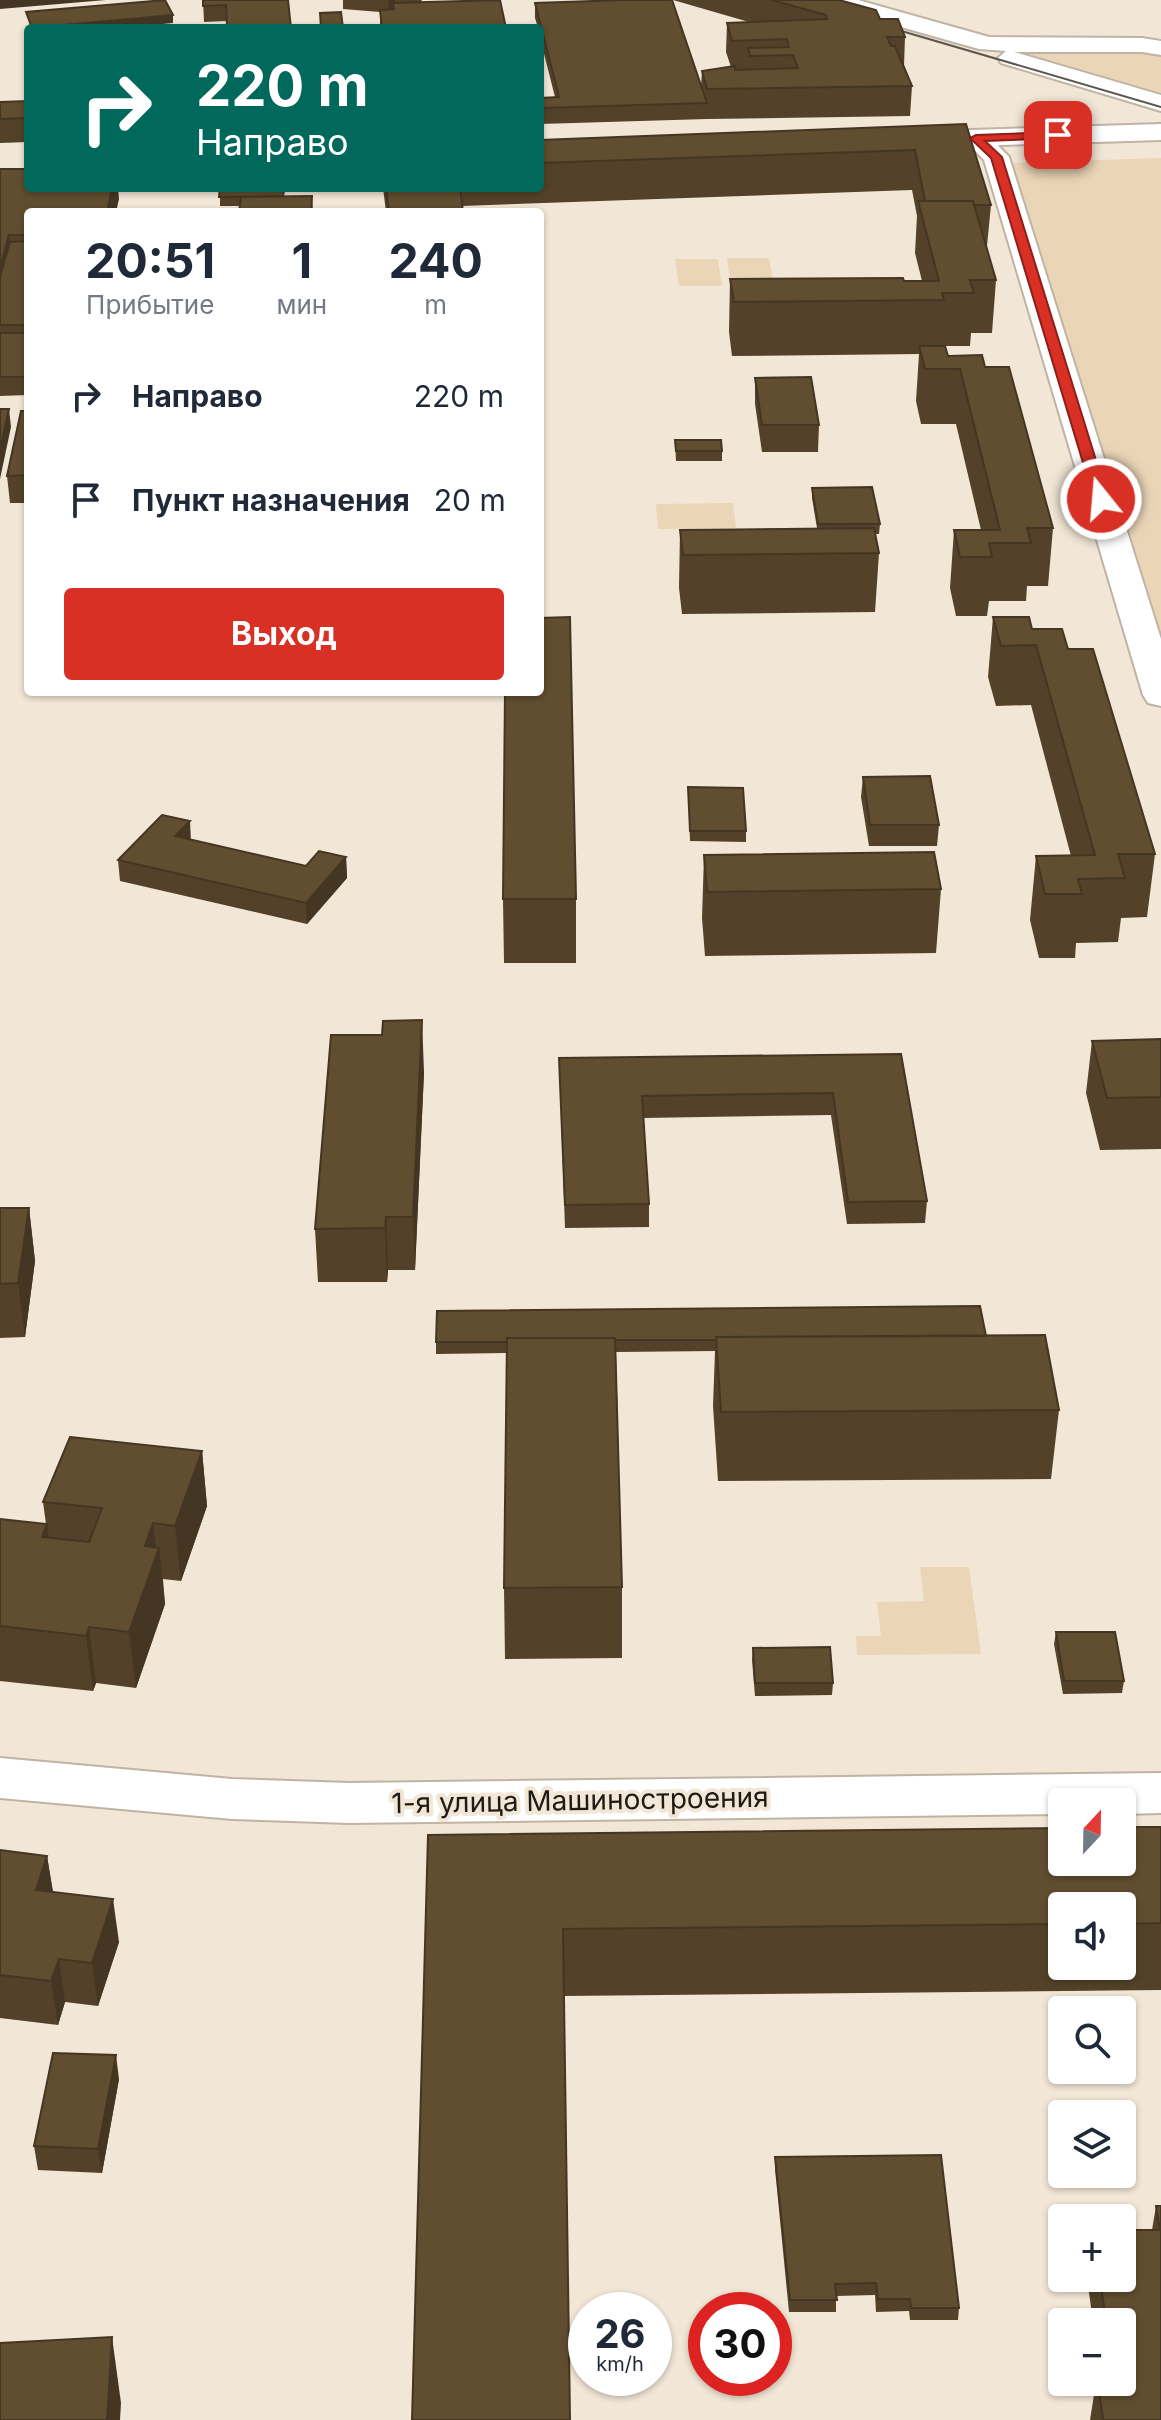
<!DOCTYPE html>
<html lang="ru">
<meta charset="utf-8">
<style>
:root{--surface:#fff;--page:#f6f6f7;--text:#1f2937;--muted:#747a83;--accent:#d93025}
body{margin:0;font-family:Inter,sans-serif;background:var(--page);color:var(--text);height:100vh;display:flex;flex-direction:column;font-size:30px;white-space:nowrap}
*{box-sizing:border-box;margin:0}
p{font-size:26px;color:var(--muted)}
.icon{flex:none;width:44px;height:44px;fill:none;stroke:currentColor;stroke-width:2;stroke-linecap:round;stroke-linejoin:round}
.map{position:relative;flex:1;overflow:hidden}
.panel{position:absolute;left:24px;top:208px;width:520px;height:488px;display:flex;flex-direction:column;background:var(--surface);border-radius:8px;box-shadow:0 2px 6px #0004}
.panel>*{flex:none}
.hud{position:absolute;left:24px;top:24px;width:520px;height:168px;border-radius:8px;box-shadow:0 2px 6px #0004;background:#00695c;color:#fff;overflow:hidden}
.needle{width:52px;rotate:22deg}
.tools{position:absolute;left:1048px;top:1788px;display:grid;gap:16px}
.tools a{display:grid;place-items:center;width:88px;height:88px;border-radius:8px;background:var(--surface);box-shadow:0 2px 6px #0004;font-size:40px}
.speed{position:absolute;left:568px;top:2292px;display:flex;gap:16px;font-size:40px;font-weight:700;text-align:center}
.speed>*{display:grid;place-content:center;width:104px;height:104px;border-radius:50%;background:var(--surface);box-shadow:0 2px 6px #0004;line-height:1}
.speed small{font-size:20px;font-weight:400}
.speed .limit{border:12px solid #d22;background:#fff;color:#111}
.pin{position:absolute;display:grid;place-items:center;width:68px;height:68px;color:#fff;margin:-34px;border-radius:16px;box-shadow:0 4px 12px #0006}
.me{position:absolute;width:88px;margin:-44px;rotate:343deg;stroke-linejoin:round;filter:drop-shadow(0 0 6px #0008)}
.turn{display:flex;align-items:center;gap:28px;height:168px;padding:0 40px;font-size:36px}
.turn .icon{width:104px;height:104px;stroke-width:2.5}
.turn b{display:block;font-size:56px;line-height:68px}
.eta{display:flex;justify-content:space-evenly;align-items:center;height:136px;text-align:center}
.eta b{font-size:48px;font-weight:700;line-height:56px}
.button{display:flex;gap:16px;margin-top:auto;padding:16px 40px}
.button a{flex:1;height:92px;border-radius:8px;background:var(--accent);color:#fff;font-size:32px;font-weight:700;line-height:92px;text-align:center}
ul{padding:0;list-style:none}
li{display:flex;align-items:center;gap:24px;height:104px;padding:0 40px}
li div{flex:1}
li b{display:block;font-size:30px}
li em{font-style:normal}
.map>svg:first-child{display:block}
</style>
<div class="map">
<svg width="1161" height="2420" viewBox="0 0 1161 2420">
<rect width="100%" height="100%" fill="#f2e6d6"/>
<path fill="#ebd5b7" d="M 1028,54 L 1161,54 L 1161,93 L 1034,57 Z
M 1161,158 L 1161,671 L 1012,163 Z
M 727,258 L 769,258 L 774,285 L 731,285 Z
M 675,259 L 718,259 L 722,286 L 679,286 Z
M 733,503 L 736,528 L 658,529 L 656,504 Z
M 920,1567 L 969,1567 L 981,1654 L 857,1655 L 856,1636 L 881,1636 L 877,1602 L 924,1601 Z"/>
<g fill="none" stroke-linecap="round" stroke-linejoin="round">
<defs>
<path id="minor" d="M 819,0 L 858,0 L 989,37 L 1142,38 L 1161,41 L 1161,55 L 1142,52 L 1014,52 L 1161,95 L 1161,111 L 1001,63 L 998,58 L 1006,51 L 979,49 L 823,5 Z
M 976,130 L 985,132 L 1009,157 L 1161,639 L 1161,706 L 1148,703 L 1143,695 L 984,160 L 963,138 L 967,132 Z
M 0,1758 L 232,1779 L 349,1783 L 1161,1773 L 1161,1813 L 1122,1814 L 1122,1802 L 1062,1802 L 1062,1814 L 349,1823 L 232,1819 L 0,1798 Z"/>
<path id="major" d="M 1161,124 L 1161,140 L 910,148 L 901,146 L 897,140 L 901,134 L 910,132 Z"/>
</defs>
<use href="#minor" stroke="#bfb4a4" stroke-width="4"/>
<use href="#major" stroke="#bfb4a4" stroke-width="4"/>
<use href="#minor" fill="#fff" fill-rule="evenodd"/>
<use href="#major" fill="#fff" fill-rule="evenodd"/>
<path stroke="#5d564e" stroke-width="2" d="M 881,25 L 1161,107"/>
</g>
<path fill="#534229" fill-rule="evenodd" d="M 203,0 L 288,0 L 227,21 L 204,22 Z
M 343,0 L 422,0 L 420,3 L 506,28 L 380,28 L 380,12 L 343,9 Z
M 673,0 L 839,0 L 880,19 L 905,37 L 904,66 L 912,86 L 910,116 L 707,119 L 540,124 L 540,98 L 555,97 L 540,38 L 540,28 L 538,28 L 535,18 L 535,3 L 701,86 L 702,71 L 731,67 L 726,52 L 727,23 L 749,22 Z
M 28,101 L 28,142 L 0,143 L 0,102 Z
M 966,124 L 991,205 L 987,246 L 986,246 L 996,280 L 992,333 L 971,333 L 970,346 L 945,346 L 948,356 L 985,367 L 1053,528 L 1048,586 L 1027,586 L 1026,601 L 989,601 L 987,616 L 956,616 L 950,588 L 954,530 L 981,530 L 956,424 L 921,424 L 916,401 L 919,354 L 732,356 L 729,332 L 730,279 L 922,281 L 915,253 L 917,216 L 912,190 L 462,206 L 463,212 L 386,212 L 383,188 L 540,188 L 540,140 Z
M 0,169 L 119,199 L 28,212 L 28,395 L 0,396 Z
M 220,188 L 285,188 L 284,196 L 312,196 L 313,212 L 239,212 L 240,206 L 220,206 Z
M 755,378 L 819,425 L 818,452 L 762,452 L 755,404 Z
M 28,411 L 28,503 L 10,503 L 7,476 Z
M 675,440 L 722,451 L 722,461 L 676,461 Z
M 812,488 L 880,524 L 879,534 L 875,534 L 879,553 L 875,612 L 682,614 L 679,588 L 680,530 L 817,528 L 812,498 Z
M 993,617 L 1032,629 L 1068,649 L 1155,854 L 1147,917 L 1121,918 L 1118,942 L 1076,943 L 1075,958 L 1039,958 L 1030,920 L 1036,856 L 1071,856 L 1031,705 L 996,706 L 988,677 Z
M 863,777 L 939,825 L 937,846 L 869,846 L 861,797 Z
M 688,787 L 746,831 L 746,842 L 690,841 Z
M 191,840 L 306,866 L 346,857 L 347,878 L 307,924 L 120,881 L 118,860 Z
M 704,855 L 941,889 L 936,953 L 705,956 L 702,918 Z
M 503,899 L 576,899 L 576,963 L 504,963 Z
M 1161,1039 L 1161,1149 L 1100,1150 L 1086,1093 L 1092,1041 Z
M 901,1054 L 927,1201 L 925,1223 L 847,1224 L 831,1115 L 643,1118 L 649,1204 L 649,1227 L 565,1228 L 559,1058 Z
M 424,1072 L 415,1270 L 388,1270 L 387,1282 L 318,1282 L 315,1229 Z
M 0,1208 L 29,1208 L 35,1261 L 25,1337 L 0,1338 Z
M 986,1336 L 1059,1410 L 1051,1479 L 718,1481 L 713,1406 L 715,1351 L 616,1352 L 622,1587 L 622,1658 L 505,1659 L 504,1588 L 507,1353 L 436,1354 L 436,1342 Z
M 202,1451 L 207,1506 L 181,1581 L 163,1579 L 165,1604 L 136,1688 L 96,1683 L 93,1691 L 0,1681 L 0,1519 L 46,1524 L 43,1502 Z
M 1056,1632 L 1124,1681 L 1122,1693 L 1063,1694 L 1054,1644 Z
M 753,1648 L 833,1683 L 832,1695 L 755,1696 L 752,1660 Z
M 1161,1827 L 1161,1990 L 564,1996 L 428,1835 ZM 1062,1906 L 1122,1906 L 1122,1966 L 1062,1966 Z
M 0,1850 L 47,1856 L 53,1892 L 119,1942 L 98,2006 L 65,2002 L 58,2025 L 0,2018 Z
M 119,2079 L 102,2173 L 38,2170 L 34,2146 Z
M 775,2157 L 959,2308 L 958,2320 L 910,2320 L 909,2311 L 876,2312 L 875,2295 L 836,2296 L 836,2312 L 789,2312 L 775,2169 Z
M 1156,2206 L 1161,2206 L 1161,2420 L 1090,2420 L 1096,2382 L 1122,2382 L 1122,2322 L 1093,2322 L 1087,2278 L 1122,2278 L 1152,2230 Z"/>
<path fill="#443622" d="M 0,0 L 106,0 L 0,9 Z
M 388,0 L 395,0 L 395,4 L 389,12 Z
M 173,15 L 173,23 L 121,28 L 32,28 Z
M 112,188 L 118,188 L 119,199 L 116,212 L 107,212 Z
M 9,235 L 12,267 L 0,313 L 0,268 Z
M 9,409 L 11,427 L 0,479 L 0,450 Z
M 190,821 L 191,842 L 175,836 Z
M 346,857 L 347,878 L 307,924 L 306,903 Z
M 422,1020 L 424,1072 L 415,1270 L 413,1217 Z
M 29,1208 L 35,1261 L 25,1337 L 18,1283 Z
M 386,1217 L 388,1270 L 387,1282 L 385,1228 Z
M 202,1451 L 207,1506 L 181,1581 L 175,1526 Z
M 153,1523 L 157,1555 L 159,1548 L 165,1604 L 136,1688 L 129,1632 L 145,1546 Z
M 47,1524 L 55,1580 L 42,1537 Z
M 89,1627 L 96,1683 L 93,1691 L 86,1636 Z
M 47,1856 L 54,1899 L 36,1890 Z
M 113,1899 L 119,1942 L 98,2006 L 92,1963 Z
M 59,1959 L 65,2002 L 58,2025 L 51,1981 Z
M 116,2055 L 119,2079 L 102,2173 L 98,2149 Z
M 112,2337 L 121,2403 L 120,2420 L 107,2420 Z"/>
<path fill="#614d30" stroke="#443622" stroke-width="2" d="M 165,0 L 173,15 L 32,28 L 26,12 Z
M 203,0 L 288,0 L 291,28 L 227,28 L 226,5 L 203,6 Z
M 500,0 L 506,28 L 382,28 L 380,10 L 394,9 L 393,3 Z
M 622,0 L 672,0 L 707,103 L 540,108 L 540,98 L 559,97 L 535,3 Z
M 772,0 L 839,0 L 876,10 L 880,19 L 898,19 L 905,37 L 887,37 L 891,46 L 895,46 L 912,86 L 707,89 L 702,71 L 735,66 L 735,70 L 798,68 L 793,55 L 750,56 L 748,48 L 789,47 L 787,39 L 732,41 L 727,23 L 827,19 L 826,15 Z
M 341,12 L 343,28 L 321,28 L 320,13 Z
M 28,101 L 28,118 L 0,119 L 0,102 Z
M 966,124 L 991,205 L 974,205 L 973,201 L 925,201 L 915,150 L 540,163 L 540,140 Z
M 0,169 L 28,169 L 28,188 L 112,188 L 107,212 L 28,212 L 28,235 L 9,235 L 0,268 Z
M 220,188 L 284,188 L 283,196 L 219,197 Z
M 386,188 L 460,188 L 463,212 L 389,212 Z
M 312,196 L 311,212 L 239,212 L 241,197 Z
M 918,201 L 973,201 L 996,280 L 970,280 L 974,293 L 942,293 L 944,300 L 734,302 L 730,279 L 903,278 L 904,281 L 939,281 Z
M 28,241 L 28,325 L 0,325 L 0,277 L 10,242 Z
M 0,333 L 28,333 L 28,377 L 0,377 Z
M 919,346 L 945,346 L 948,356 L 982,355 L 985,367 L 1009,367 L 1053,528 L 1027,528 L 1031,543 L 989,543 L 992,557 L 960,557 L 954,530 L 1000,530 L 960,369 L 925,369 Z
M 811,377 L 819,425 L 762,425 L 755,378 Z
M 0,409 L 9,409 L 0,450 Z
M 21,411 L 28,411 L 28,475 L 7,476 Z
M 675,440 L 721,440 L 722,451 L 676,451 Z
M 872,487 L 880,524 L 818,524 L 812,488 Z
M 874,528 L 879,553 L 683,555 L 680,530 Z
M 570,617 L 576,899 L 503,899 L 505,692 L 540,692 L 540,618 Z
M 993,617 L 1029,617 L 1032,629 L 1062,629 L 1068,649 L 1093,649 L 1155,854 L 1118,854 L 1125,878 L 1078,879 L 1082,894 L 1045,894 L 1036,856 L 1095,855 L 1036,645 L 1001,646 Z
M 930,776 L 939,825 L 870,825 L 863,777 Z
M 688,787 L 743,788 L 746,831 L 690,831 Z
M 162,815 L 190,821 L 175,836 L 306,866 L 319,851 L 346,857 L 306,903 L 118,860 Z
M 934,852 L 941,889 L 707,892 L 704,855 Z
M 422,1020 L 413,1217 L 386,1217 L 385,1228 L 315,1229 L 331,1035 L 382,1035 L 383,1021 Z
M 1161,1039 L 1161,1097 L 1107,1098 L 1092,1041 Z
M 901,1054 L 927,1201 L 848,1202 L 833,1093 L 642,1096 L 649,1204 L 565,1205 L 559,1058 Z
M 0,1208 L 29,1208 L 18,1283 L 0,1284 Z
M 980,1306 L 986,1336 L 716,1337 L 716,1340 L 615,1340 L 615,1338 L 507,1338 L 507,1342 L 436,1342 L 437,1311 Z
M 1045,1335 L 1059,1410 L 721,1412 L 716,1337 Z
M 507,1338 L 615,1338 L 622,1587 L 504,1588 Z
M 70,1437 L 202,1451 L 175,1526 L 153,1523 L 145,1546 L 159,1548 L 129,1632 L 89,1627 L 86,1636 L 0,1626 L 0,1519 L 47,1524 L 42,1537 L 89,1542 L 102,1508 L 43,1502 Z
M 1056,1632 L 1115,1632 L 1124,1681 L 1064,1681 Z
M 830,1647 L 833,1683 L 755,1683 L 753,1648 Z
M 1122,1827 L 1161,1827 L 1161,1923 L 1122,1924 L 1122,1906 L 1062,1906 L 1062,1924 L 563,1929 L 570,2420 L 412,2420 L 428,1835 L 1062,1828 L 1062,1862 L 1122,1862 Z
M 0,1850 L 47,1856 L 36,1890 L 113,1899 L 92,1963 L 59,1959 L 51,1981 L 0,1975 Z
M 53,2053 L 116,2055 L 98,2149 L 34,2146 Z
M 941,2155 L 959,2308 L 911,2308 L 910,2299 L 878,2299 L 876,2283 L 835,2284 L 837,2300 L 790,2300 L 775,2157 Z
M 1156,2206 L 1161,2206 L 1161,2420 L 1103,2420 L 1098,2382 L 1122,2382 L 1122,2322 L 1106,2322 L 1100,2278 L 1122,2278 L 1122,2230 L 1160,2230 Z
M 112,2337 L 107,2420 L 0,2420 L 0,2343 Z"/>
<path fill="#d93025" stroke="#8d1f18" stroke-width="2" d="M 1058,132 L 1062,133 L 1062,138 L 985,141 L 1002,157 L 1108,499 L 1101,503 L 1094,499 L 991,158 L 970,138 L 976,135 Z"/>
<g text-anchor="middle" stroke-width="8" stroke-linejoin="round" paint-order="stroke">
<g font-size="28" fill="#1e1a14" stroke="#f2e6d6">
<text transform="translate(580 1800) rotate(-1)" y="10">1-я улица Машиностроения</text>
</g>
</g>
</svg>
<div class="tools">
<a><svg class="needle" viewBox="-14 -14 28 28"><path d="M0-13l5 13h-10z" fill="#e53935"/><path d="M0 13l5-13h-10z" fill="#747a83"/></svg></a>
<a><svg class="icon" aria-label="sound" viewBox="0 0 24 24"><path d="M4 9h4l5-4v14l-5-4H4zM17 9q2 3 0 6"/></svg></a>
<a><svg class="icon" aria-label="search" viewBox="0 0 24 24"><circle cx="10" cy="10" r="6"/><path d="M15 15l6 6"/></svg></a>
<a><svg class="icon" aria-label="layers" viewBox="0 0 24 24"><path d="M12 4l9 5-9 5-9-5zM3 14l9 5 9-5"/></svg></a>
<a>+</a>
<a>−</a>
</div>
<div class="speed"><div>26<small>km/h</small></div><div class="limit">30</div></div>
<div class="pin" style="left:1058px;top:135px;background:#d93025"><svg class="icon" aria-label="arrive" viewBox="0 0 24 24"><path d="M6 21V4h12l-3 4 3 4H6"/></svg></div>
<svg class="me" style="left:1101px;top:499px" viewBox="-20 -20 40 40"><circle r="17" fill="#d93025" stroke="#fff" stroke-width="3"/><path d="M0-11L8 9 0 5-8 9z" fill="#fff"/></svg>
<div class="hud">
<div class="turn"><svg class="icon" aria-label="right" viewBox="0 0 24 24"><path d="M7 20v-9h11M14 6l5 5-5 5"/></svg><div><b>220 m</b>Направо</div></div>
</div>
<section class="panel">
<div class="eta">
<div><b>20:51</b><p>Прибытие</p></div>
<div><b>1</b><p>мин</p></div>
<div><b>240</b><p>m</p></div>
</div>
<ul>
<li><svg class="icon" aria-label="right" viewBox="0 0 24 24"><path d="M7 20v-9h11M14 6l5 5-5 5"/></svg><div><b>Направо</b></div><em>220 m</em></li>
<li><svg class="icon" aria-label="arrive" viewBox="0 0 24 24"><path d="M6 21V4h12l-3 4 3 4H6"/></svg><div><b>Пункт назначения</b></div><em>20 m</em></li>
</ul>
<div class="button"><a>Выход</a></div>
</section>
</div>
